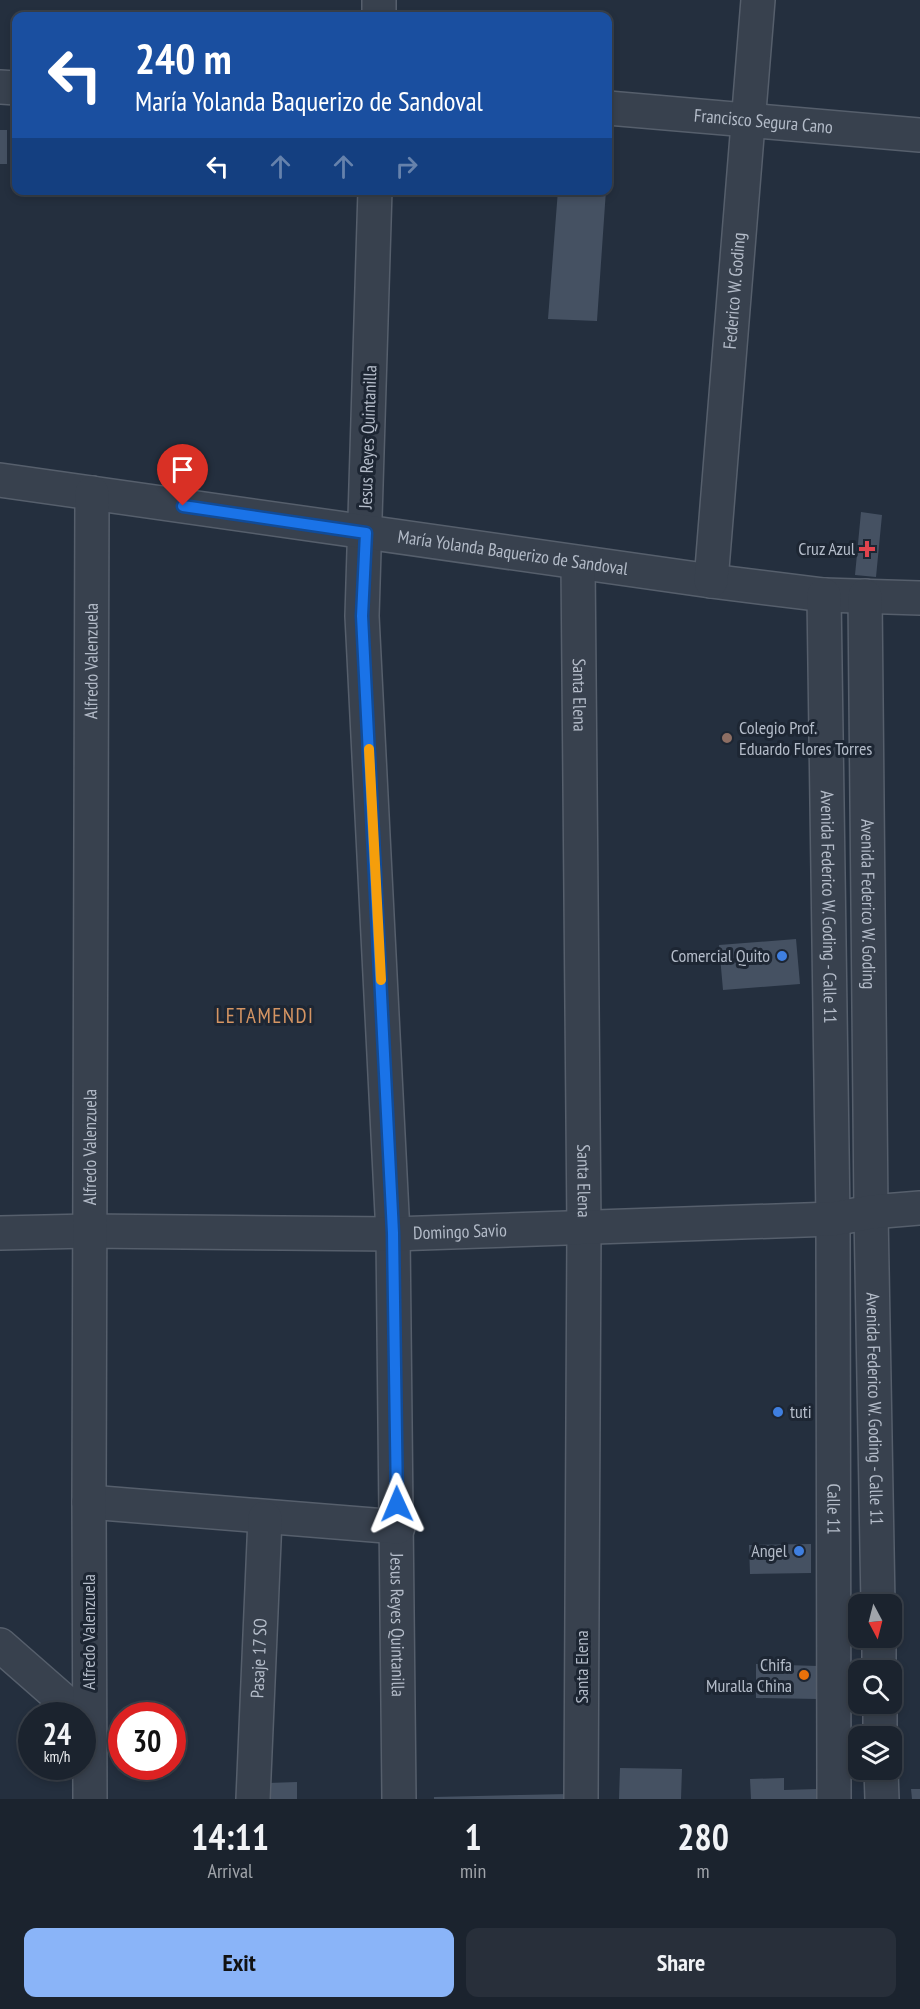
<!DOCTYPE html>
<meta charset="utf-8">
<style>
:root{--surface:#1b232e;--page:#282f3a;--text:#f1f3f6;--muted:#a0a4aa;--line:#39404a;--accent:#8ab4f8}
body{margin:0;font-family:"PT Sans Narrow",sans-serif;background:var(--page);color:var(--text);height:100vh;display:flex;flex-direction:column;font-size:22px;white-space:nowrap}
*{box-sizing:border-box;margin:0}
p{font-size:20px;color:var(--muted)}
.icon{flex:none;width:33px;height:33px;fill:none;stroke:currentColor;stroke-width:2;stroke-linecap:round;stroke-linejoin:round}
.map{position:relative;height:1799px;overflow:hidden}
.side{display:flex;flex-direction:column;background:var(--surface);flex:1}
.side>*{flex:none}
.hud{position:absolute;left:12px;top:12px;width:600px;height:183px;border-radius:12px;box-shadow:0 3px 9px #0003,0 0 0 2px var(--line);background:#1a4fa0;color:#fff;overflow:hidden}
.needle{width:39px;rotate:173deg}
.tools{position:absolute;left:848px;top:1594px;display:grid;gap:12px}
.tools a{display:grid;place-items:center;width:54px;height:54px;border-radius:12px;background:var(--surface);box-shadow:0 3px 9px #0003,0 0 0 2px var(--line);font-size:30px}
.speed{position:absolute;left:18px;top:1702px;display:flex;gap:12px;font-size:30px;font-weight:700;text-align:center}
.speed>*{display:grid;place-content:center;width:78px;height:78px;border-radius:50%;background:var(--surface);box-shadow:0 3px 9px #0003,0 0 0 2px var(--line);line-height:1}
.speed small{font-size:15px;font-weight:400}
.speed .limit{border:9px solid #d22;background:#fff;color:#111}
.pin{position:absolute;display:grid;place-items:center;width:51px;height:51px;color:#fff;margin:-62px -26px;border-radius:50% 50% 50% 0;rotate:-45deg;box-shadow:0 0 6px #0007}
.pin .icon{rotate:45deg}
.me{position:absolute;width:66px;margin:-33px;rotate:359deg;stroke-linejoin:round;filter:drop-shadow(0 0 4px #0008)}
.turn{display:flex;align-items:center;gap:21px;height:126px;padding:0 24px;font-size:27px}
.turn .icon{width:78px;height:78px;stroke-width:2.5}
.turn b{display:block;font-size:42px;line-height:51px}
.lanes{display:flex;align-items:center;height:57px;padding:0 24px;background:#0003;justify-content:center;gap:30px;direction:ltr}
.lanes .off{opacity:.35}
.eta{display:flex;justify-content:space-evenly;align-items:center;height:102px;text-align:center}
.eta b{font-size:36px;font-weight:800;line-height:42px}
.button{display:flex;gap:12px;margin-top:auto;padding:12px 24px}
.button a{flex:1;height:69px;border-radius:12px;background:var(--accent);color:#111;font-size:24px;font-weight:800;line-height:69px;text-align:center}
.button a+a{background:var(--page);color:var(--text)}
.map>svg:first-child{display:block}
</style>
<div class="map">
<svg width="920" height="1799" viewBox="0 0 920 1799">
<rect width="100%" height="100%" fill="#242f3e"/>
<path fill="#455162" d="M 0,130 L 7,130 L 7,164 L 0,164 Z
M 558,190 L 606,190 L 597,321 L 548,319 Z
M 861,512 L 882,515 L 876,577 L 855,575 Z
M 796,939 L 800,984 L 723,990 L 719,945 Z
M 811,1544 L 811,1573 L 750,1574 L 749,1545 Z
M 756,1664 L 818,1666 L 818,1699 L 756,1698 Z
M 620,1768 L 682,1769 L 681,1799 L 619,1799 Z
M 784,1778 L 784,1790 L 817,1789 L 817,1799 L 751,1799 L 750,1779 Z
M 297,1782 L 297,1799 L 268,1799 L 268,1783 Z
M 911,1789 L 920,1789 L 920,1799 L 912,1799 Z
M 568,1794 L 568,1799 L 434,1799 L 434,1797 Z"/>
<g fill="none" stroke-linecap="round" stroke-linejoin="round">
<defs>
<g id="minor">
<path d="M 379,16 L 379,0"/>
<path d="M 0,87 L 16,88"/>
<path id="s1" d="M 608,108 L 920,135"/>
<path id="s2" d="M 375,190 L 362,616 L 393,1234 L 399,1799"/>
<path id="s3" d="M 0,480 L 711,581 L 824,595 L 920,598"/>
<path id="s4" d="M 578,563 L 584,1228 L 581,1799"/>
<path id="s5" d="M 711,581 L 758,0"/>
<path id="s6" d="M 824,595 L 833,1219 L 834,1799"/>
<path id="s7" d="M 865,596 L 871,1212 L 878,1605"/>
<path id="s8" d="M 0,1233 L 89,1231 L 393,1234 L 833,1219 L 871,1212 L 920,1208"/>
<path d="M 89,1502 L 398,1527"/>
<path d="M 879,1638 L 879,1671"/>
<path d="M 0,1645 L 81,1716"/>
<path d="M 880,1704 L 880,1737"/>
<path d="M 881,1770 L 882,1799"/>
<path id="s9" d="M 90,1799 L 89,1502 L 92,493"/>
<path id="s10" d="M 253,1799 L 265,1518"/>
</g>
</defs>
<use href="#minor" stroke="#565f6c" stroke-width="36"/>
<use href="#minor" stroke="#38414e" stroke-width="33"/>
</g>
<g fill="none" stroke-linecap="round" stroke-linejoin="round">
<defs>
<path id="route" d="M 183,506 L 366,533 L 362,616 L 393,1233 L 397,1504"/>
</defs>
<use href="#route" stroke="#114b97" stroke-width="15"/>
<use href="#route" stroke="#1a73e8" stroke-width="10"/>
<path stroke="#f59e0b" stroke-width="10" d="M 369,749 L 381,980"/>
</g>
<path fill="#e0444e" stroke="#1d2633" stroke-width="2" d="M864 540h6v6h6v6h-6v6h-6v-6h-6v-6h6z"/>
<circle fill="#8d6e63" stroke="#1d2633" stroke-width="2" cx="727" cy="738" r="6"/>
<g fill="#3f7fe0" stroke="#1d2633" stroke-width="2">
<circle cx="782" cy="956" r="6"/>
<circle cx="778" cy="1412" r="6"/>
<circle cx="799" cy="1551" r="6"/>
</g>
<circle fill="#e8710a" stroke="#1d2633" stroke-width="2" cx="804" cy="1675" r="6"/>
<g text-anchor="middle" stroke-width="6" stroke-linejoin="round" paint-order="stroke">
<g font-size="18" fill="#b4bcc9" stroke="#1d2633">
<text dy="6" stroke="none"><textPath href="#s1" startOffset="156">Francisco Segura Cano</textPath></text>
<text dy="6" stroke="none"><textPath href="#s5" startOffset="291">Federico W. Goding</textPath></text>
<text transform="translate(368 437) rotate(-88)" y="6">Jesus Reyes Quintanilla</text>
<text dy="6" stroke="none"><textPath href="#s3" startOffset="518">María Yolanda Baquerizo de Sandoval</textPath></text>
<text dy="6" stroke="none"><textPath href="#s9" startOffset="1138">Alfredo Valenzuela</textPath></text>
<text dy="6" stroke="none"><textPath href="#s4" startOffset="132">Santa Elena</textPath></text>
<text dy="6" stroke="none"><textPath href="#s7" startOffset="308">Avenida Federico W. Goding</textPath></text>
<text dy="6" stroke="none"><textPath href="#s6" startOffset="312">Avenida Federico W. Goding - Calle 11</textPath></text>
<text dy="6" stroke="none"><textPath href="#s9" startOffset="652">Alfredo Valenzuela</textPath></text>
<text dy="6" stroke="none"><textPath href="#s4" startOffset="618">Santa Elena</textPath></text>
<text dy="6" stroke="none"><textPath href="#s8" startOffset="460">Domingo Savio</textPath></text>
<text dy="6" stroke="none"><textPath href="#s7" startOffset="813">Avenida Federico W. Goding - Calle 11</textPath></text>
<text dy="6" stroke="none"><textPath href="#s6" startOffset="914">Calle 11</textPath></text>
<text dy="6" stroke="none"><textPath href="#s2" startOffset="1436">Jesus Reyes Quintanilla</textPath></text>
<text transform="translate(89 1632) rotate(-90)" y="6">Alfredo Valenzuela</text>
<text dy="6" stroke="none"><textPath href="#s10" startOffset="141">Pasaje 17 SO</textPath></text>
<text transform="translate(582 1667) rotate(-90)" y="6">Santa Elena</text>
</g>
<g font-size="18" fill="#b4bcc9" stroke="#1d2633" text-anchor="end">
<text x="855" y="555">Cruz Azul</text>
<text x="739" y="734" text-anchor="start">Colegio Prof.<tspan x="739" dy="21">Eduardo Flores Torres</tspan></text>
<text x="770" y="962">Comercial Quito</text>
<text x="790" y="1418" text-anchor="start">tuti</text>
<text x="787" y="1557">Angel</text>
<text x="792" y="1671">Chifa<tspan x="792" dy="21">Muralla China</tspan></text>
</g>
<g font-size="21" letter-spacing="1.5" fill="#d59563" stroke="#1d2633">
<text x="265" y="1023">LETAMENDI</text>
</g>
</g>
</svg>
<div class="tools">
<a><svg class="needle" viewBox="-14 -14 28 28"><path d="M0-13l5 13h-10z" fill="#e53935"/><path d="M0 13l5-13h-10z" fill="#a0a4aa"/></svg></a>
<a><svg class="icon" aria-label="search" viewBox="0 0 24 24"><circle cx="10" cy="10" r="6"/><path d="M15 15l6 6"/></svg></a>
<a><svg class="icon" aria-label="layers" viewBox="0 0 24 24"><path d="M12 4l9 5-9 5-9-5zM3 14l9 5 9-5"/></svg></a>
</div>
<div class="speed"><div>24<small>km/h</small></div><div class="limit">30</div></div>
<div class="pin" style="left:183px;top:506px;background:#d93025"><svg class="icon" aria-label="arrive" viewBox="0 0 24 24"><path d="M6 21V4h12l-3 4 3 4H6"/></svg></div>
<svg class="me" style="left:397px;top:1504px" viewBox="-20 -20 40 40"><path d="M0-17L14 15 0 8-14 15z" fill="#1a73e8" stroke="#fff" stroke-width="4"/></svg>
<div class="hud">
<div class="turn"><svg class="icon" aria-label="left" viewBox="0 0 24 24"><path d="M17 20v-9H6M10 6l-5 5 5 5"/></svg><div><b>240 m</b>María Yolanda Baquerizo de Sandoval</div></div>
<div class="lanes"><svg class="icon" aria-label="left" viewBox="0 0 24 24"><path d="M17 20v-9H6M10 6l-5 5 5 5"/></svg><svg class="icon off" aria-label="ahead" viewBox="0 0 24 24"><path d="M12 20V5M6 11l6-6 6 6"/></svg><svg class="icon off" aria-label="ahead" viewBox="0 0 24 24"><path d="M12 20V5M6 11l6-6 6 6"/></svg><svg class="icon off" aria-label="right" viewBox="0 0 24 24"><path d="M7 20v-9h11M14 6l5 5-5 5"/></svg></div>
</div>
</div>
<section class="side">
<div class="eta">
<div><b>14:11</b><p>Arrival</p></div>
<div><b>1</b><p>min</p></div>
<div><b>280</b><p>m</p></div>
</div>
<div class="button"><a>Exit</a><a>Share</a></div>
</section>
